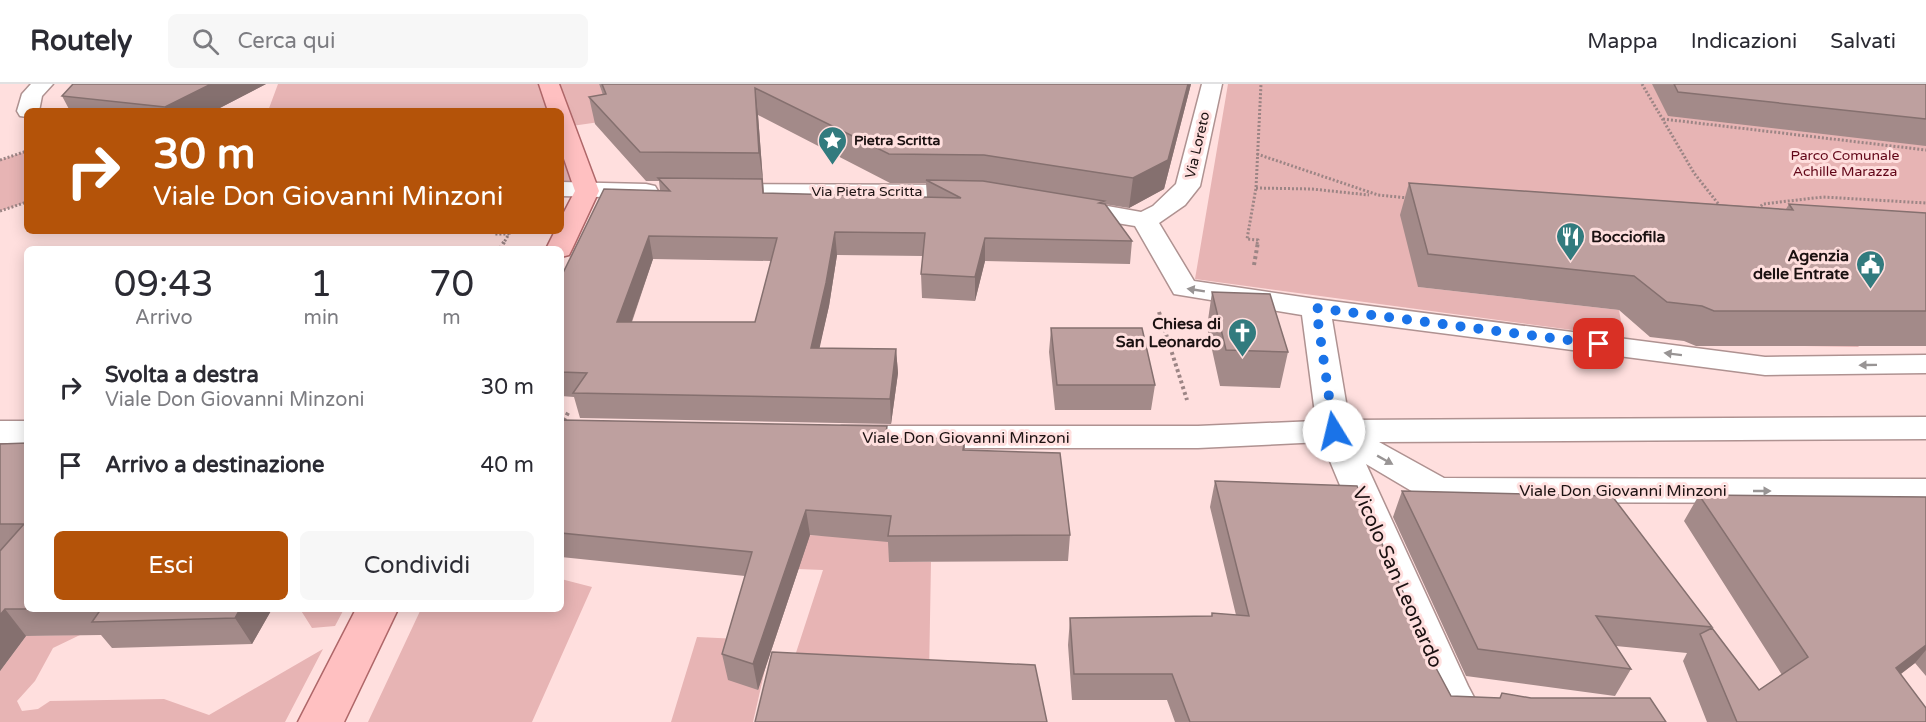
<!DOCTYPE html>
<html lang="it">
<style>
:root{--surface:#fff;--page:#f7f7f7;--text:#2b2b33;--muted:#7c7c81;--line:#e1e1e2;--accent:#b45309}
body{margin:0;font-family:"Varela Round",sans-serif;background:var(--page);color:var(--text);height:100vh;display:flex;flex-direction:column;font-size:22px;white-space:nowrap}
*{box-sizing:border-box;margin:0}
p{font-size:20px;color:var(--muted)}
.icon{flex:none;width:33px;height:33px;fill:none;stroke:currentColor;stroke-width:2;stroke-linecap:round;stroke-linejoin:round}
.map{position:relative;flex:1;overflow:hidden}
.side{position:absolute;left:24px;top:162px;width:540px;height:366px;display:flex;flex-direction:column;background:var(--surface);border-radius:9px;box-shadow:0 3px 15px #0003}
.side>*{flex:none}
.banner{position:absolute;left:24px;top:24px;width:540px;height:126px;border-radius:9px;box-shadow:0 3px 15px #0003;background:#b45309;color:#fff;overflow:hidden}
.pin{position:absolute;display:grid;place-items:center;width:51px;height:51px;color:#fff;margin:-26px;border-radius:12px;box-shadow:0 3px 9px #0006}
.me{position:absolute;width:66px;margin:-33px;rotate:351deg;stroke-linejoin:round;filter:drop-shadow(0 0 4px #0008)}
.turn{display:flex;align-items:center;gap:21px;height:126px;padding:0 30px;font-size:27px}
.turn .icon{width:78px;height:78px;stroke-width:2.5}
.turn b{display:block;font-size:42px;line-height:51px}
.eta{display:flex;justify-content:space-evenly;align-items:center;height:102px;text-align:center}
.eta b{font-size:36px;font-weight:600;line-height:42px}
.primary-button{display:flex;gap:12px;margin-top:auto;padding:12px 30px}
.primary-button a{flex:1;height:69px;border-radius:9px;background:var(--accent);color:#fff;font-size:24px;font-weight:600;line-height:69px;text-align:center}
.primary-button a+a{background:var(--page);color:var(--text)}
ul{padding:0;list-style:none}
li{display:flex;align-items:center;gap:18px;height:78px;padding:0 30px}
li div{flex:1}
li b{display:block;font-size:22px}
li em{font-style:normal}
header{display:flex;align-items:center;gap:36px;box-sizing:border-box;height:84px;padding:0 30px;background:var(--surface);border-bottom:2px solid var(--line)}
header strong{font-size:28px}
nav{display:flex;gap:33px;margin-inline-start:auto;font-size:21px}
.search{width:420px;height:54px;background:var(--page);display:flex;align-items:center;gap:15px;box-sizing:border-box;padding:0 21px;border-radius:9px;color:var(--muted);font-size:22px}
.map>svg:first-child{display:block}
</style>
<header>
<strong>Routely</strong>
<div class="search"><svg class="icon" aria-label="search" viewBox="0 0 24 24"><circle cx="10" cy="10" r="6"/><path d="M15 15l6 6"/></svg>Cerca qui</div>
<nav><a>Mappa</a><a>Indicazioni</a><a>Salvati</a></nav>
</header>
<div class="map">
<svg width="1926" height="638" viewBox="0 0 1926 638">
<rect width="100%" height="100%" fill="#ffdfde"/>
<path fill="#e7b4b4" d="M 278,0 L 599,0 L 602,8 L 675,27 L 565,43 L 587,107 L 561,105 L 561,27 L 268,27 Z
M 1228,0 L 1926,0 L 1926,162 L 1772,153 L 1859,263 L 1804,262 L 1725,154 L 1418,203 L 1619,226 L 1624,253 L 1195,195 Z
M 27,67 L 27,118 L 0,127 L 0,76 Z
M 807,451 L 893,455 L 889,478 L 931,478 L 929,592 L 791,584 L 823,486 L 798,485 Z
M 561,495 L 592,503 L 532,638 L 368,638 L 421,525 L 561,525 Z
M 300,525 L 344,525 L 335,542 L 312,544 Z
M 80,551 L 53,564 L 35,597 L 17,617 L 22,627 L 38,625 L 50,617 L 164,615 L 209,631 L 323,565 L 285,638 L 0,638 L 0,587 L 26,552 Z
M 697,553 L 739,555 L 766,581 L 753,638 L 671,638 Z"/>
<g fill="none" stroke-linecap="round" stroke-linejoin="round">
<defs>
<path id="minor" d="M 31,0 L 53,0 L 42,12 L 39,27 L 27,27 L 27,33 L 20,32 L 17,27 L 22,10 Z
M 1202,0 L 1222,0 L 1200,102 L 1185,121 L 1159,139 L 1194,197 L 1316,215 L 1765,273 L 1926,271 L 1926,289 L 1765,291 L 1332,235 L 1349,336 L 1926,333 L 1926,355 L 1379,358 L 1444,394 L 1926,395 L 1926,419 L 1438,418 L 1425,415 L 1366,380 L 1468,602 L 1487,638 L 1441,638 L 1427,610 L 1322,358 L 1198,364 L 842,364 L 830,361 L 825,353 L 830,345 L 842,342 L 1198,342 L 1316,337 L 1302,231 L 1174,210 L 1135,142 L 1068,131 L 1059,128 L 1055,123 L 1059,118 L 1068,115 L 1141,128 L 1153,122 L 1176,100 Z
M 561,98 L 646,100 L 655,102 L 658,107 L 655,112 L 646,114 L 561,112 Z
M 719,100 L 970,101 L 979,103 L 982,108 L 979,113 L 970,115 L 719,114 L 710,112 L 707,107 L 710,102 Z
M 0,337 L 27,337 L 27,359 L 0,359 Z"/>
<path id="major" d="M 539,0 L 559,0 L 599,107 L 572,165 L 569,171 L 561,173 L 561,165 L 546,165 L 555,147 L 561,147 L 561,134 L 575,107 L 561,66 L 561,27 L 548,27 Z
M 356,525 L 398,525 L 344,638 L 298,638 Z"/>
</defs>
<use href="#minor" stroke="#af9291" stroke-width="3"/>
<use href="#major" stroke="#af6769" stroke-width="3"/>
<path stroke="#9c8585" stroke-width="3" stroke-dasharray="2 2" stroke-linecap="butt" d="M 1642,0 L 1694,89 L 1720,122
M 1663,35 L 1926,66
M 1257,70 L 1378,111 L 1408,114
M 0,76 L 27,67
M 1256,104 L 1312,105 L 1369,111
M 1758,125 L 1763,120 L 1823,113 L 1926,119
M 0,127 L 27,118
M 497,147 L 495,150 L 509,150 L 503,160
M 1257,160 L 1258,156 L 1247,155 L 1256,104 L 1261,0"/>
<path stroke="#9c8585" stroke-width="4" stroke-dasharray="3 3" stroke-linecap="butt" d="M 500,165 L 504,158
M 1254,181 L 1258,158
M 1159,228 L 1187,316
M 561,342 L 569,327"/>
<use href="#minor" fill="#fff" fill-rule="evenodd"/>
<use href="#major" fill="#ffc0c1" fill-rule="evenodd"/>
</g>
<path fill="#a38a89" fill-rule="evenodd" d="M 73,0 L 266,0 L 214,27 L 70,27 L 62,12 Z
M 599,0 L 1191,0 L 1164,105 L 1129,124 L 1104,120 L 1132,157 L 1130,180 L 985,177 L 975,217 L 922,214 L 921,190 L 923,172 L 837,171 L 829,222 L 819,264 L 896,265 L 898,289 L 891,340 L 580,334 L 574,313 L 561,312 L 561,193 L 660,106 L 659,97 L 646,97 L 595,40 L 589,13 L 603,11 ZM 758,31 L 890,99 L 926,99 L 927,113 L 764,109 ZM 653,175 L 771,177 L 755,238 L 632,238 Z
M 1652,0 L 1926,0 L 1926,62 L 1668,32 Z
M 1409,99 L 1786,125 L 1789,120 L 1926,129 L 1926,262 L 1696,262 L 1684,257 L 1650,253 L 1619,226 L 1418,203 L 1400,131 Z
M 1212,208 L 1288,268 L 1280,304 L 1220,302 L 1207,243 Z
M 1051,244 L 1155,301 L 1151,326 L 1055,326 L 1049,268 Z
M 561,336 L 887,342 L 888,355 L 965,354 L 965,366 L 1070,451 L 1068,477 L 889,478 L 888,458 L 810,451 L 758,606 L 728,596 L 722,570 L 745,492 L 561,473 Z
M 27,359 L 27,525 L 272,525 L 252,560 L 112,564 L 101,551 L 26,552 L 0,587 L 0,467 L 1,466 L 0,466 L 0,360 Z
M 1215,397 L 1436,584 L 1451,612 L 1500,614 L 1502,609 L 1666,638 L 1175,638 L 1167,616 L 1072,616 L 1068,561 L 1070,534 L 1212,532 L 1236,531 L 1210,423 Z
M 1402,407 L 1612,412 L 1759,606 L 1782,591 L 1684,437 L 1699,411 L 1926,413 L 1926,592 L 1915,579 L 1901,590 L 1926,638 L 1707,638 L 1683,577 L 1687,569 L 1616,562 L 1631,585 L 1615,612 L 1466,592 L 1393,433 Z"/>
<path fill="#85706f" d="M 211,0 L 266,0 L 214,27 L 167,27 L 165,23 Z
M 1188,0 L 1191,0 L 1164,105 L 1129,124 L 1133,94 Z
M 755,4 L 758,31 L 763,98 L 759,69 Z
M 835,148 L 837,171 L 829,222 L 814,289 L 811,264 Z
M 649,152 L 653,175 L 623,262 L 617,238 Z
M 985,154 L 985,177 L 975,217 L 975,193 Z
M 896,265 L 898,289 L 891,340 L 890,315 Z
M 806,426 L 810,451 L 758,606 L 753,580 Z
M 5,525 L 26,552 L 0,587 L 0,531 Z
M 240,525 L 272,525 L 252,560 L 235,534 Z
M 1926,561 L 1926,566 L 1915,579 L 1874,610 L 1896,584 Z"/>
<path fill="#bea09f" stroke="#85706f" stroke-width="1.5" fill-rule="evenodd" d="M 73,0 L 211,0 L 165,23 L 62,12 Z
M 602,0 L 1188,0 L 1168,76 L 1133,94 L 984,71 L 889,70 L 755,4 L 759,69 L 640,68 L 589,13 L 606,10 Z
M 1674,0 L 1926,0 L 1926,35 L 1678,8 Z
M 658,94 L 762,95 L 763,109 L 961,114 L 926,96 L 983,97 L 1104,117 L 1099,119 L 1105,120 L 1132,157 L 985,154 L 975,193 L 921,190 L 925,149 L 835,148 L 826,199 L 811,264 L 896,265 L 890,315 L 573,309 L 587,289 L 561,288 L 561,193 L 604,105 L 670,107 ZM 649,152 L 777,154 L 755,238 L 617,238 Z
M 1409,99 L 1793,126 L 1789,120 L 1926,129 L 1926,227 L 1714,227 L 1702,222 L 1667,218 L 1634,192 L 1428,170 Z
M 1212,208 L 1270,210 L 1288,268 L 1226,266 Z
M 1051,244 L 1142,244 L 1155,301 L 1057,301 Z
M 561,336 L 887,342 L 885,355 L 965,354 L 963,366 L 1060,369 L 1070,451 L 888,452 L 891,432 L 806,426 L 753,580 L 722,570 L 752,468 L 561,449 Z
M 27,359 L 27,525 L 5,525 L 0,531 L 0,467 L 24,440 L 0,440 L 0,360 Z
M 1215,397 L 1357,402 L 1436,584 L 1451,612 L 1500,614 L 1502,609 L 1531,614 L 1650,614 L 1666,638 L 1190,638 L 1172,590 L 1074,590 L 1070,534 L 1212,532 L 1212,529 L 1249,532 Z
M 1402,407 L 1612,412 L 1712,543 L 1596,532 L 1631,585 L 1478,565 Z
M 1699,411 L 1926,413 L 1926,561 L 1896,584 L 1926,624 L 1926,638 L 1737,638 L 1700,550 L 1712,544 L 1759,606 L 1808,573 Z
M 101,525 L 240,525 L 235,534 L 92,538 Z
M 772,568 L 1035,581 L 1047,638 L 755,638 Z"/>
<defs><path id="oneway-solid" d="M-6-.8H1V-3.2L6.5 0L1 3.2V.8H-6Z" transform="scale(1.5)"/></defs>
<g fill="#989494">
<use href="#oneway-solid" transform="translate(1196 206) rotate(-171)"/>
<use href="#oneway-solid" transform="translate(1673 270) rotate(-173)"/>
<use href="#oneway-solid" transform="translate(1868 281) rotate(179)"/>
<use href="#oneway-solid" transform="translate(1385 376) rotate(29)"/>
<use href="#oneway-solid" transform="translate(1762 407)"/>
</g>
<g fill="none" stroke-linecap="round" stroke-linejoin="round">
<path stroke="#1a73e8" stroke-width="10" stroke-dasharray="0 18" d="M 1334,347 L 1316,224 L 1599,260"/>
</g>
<defs>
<symbol id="sight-pin" viewBox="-11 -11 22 30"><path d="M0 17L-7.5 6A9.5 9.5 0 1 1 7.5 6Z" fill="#327b7e" stroke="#ffdfde"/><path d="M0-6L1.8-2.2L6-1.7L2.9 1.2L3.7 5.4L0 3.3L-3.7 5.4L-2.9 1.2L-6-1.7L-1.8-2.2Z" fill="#fff"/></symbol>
<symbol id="restaurant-pin" viewBox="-11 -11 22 30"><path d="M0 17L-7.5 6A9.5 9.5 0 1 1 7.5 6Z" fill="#327b7e" stroke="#ffdfde"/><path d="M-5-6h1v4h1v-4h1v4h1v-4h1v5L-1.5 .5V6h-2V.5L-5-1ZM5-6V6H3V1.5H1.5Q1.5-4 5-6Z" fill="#fff"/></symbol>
<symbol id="civic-pin" viewBox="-11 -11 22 30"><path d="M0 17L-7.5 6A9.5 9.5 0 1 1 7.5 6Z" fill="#327b7e" stroke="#ffdfde"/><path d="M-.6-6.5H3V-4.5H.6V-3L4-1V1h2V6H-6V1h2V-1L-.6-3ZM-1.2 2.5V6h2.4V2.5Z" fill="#fff"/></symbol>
<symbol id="church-pin" viewBox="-11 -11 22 30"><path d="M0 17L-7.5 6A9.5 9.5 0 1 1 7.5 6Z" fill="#327b7e" stroke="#ffdfde"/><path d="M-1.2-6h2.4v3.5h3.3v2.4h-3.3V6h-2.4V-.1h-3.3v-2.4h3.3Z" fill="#fff"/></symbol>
</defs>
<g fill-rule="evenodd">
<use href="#sight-pin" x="816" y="40" width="33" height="45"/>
<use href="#restaurant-pin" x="1554" y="136" width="33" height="45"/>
<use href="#civic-pin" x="1854" y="164" width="33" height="45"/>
<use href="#church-pin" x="1226" y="232" width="33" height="45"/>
</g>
<g text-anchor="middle" stroke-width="6" stroke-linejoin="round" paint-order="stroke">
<g font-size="14" font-weight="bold" fill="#1b1111" stroke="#ffdfde" text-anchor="start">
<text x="854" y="61">Pietra Scritta</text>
</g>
<g font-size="14" fill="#1b1111" stroke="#ffdfde">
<text transform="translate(1197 61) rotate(-77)" y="5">Via Loreto</text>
<text x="867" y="112">Via Pietra Scritta</text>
</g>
<g font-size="14" fill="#610517" stroke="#ffdfde">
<text x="1845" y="76">Parco Comunale<tspan x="1845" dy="16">Achille Marazza</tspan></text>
</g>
<g font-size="16" font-weight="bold" fill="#1b1111" stroke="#ffdfde" text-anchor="end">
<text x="1591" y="158" text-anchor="start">Bocciofila</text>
<text x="1849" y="177">Agenzia<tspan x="1849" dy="18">delle Entrate</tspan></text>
<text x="1221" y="245">Chiesa di<tspan x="1221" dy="18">San Leonardo</tspan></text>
</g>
<g font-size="16" fill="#1b1111" stroke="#ffdfde">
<text x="966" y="359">Viale Don Giovanni Minzoni</text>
<text x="1623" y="412">Viale Don Giovanni Minzoni</text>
</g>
<g font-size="20" fill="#1b1111" stroke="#ffdfde">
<text transform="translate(1398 493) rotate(66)" y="7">Vicolo San Leonardo</text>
</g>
</g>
</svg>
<div class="pin" style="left:1599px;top:260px;background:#d93025"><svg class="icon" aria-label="arrive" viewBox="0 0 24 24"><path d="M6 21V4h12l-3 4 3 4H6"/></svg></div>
<svg class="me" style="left:1334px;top:347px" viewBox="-20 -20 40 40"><circle r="19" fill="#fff"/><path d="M0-13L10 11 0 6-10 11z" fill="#1a73e8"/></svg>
<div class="banner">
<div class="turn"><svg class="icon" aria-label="right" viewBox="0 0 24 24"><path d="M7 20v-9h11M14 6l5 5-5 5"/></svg><div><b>30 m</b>Viale Don Giovanni Minzoni</div></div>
</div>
<section class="side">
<div class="eta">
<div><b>09:43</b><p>Arrivo</p></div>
<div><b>1</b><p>min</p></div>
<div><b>70</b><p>m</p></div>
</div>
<ul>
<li><svg class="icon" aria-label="right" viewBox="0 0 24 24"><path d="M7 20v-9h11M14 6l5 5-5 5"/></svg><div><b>Svolta a destra</b><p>Viale Don Giovanni Minzoni</p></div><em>30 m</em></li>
<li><svg class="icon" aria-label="arrive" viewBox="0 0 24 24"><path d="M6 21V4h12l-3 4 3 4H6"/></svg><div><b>Arrivo a destinazione</b></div><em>40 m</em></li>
</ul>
<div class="primary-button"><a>Esci</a><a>Condividi</a></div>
</section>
</div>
